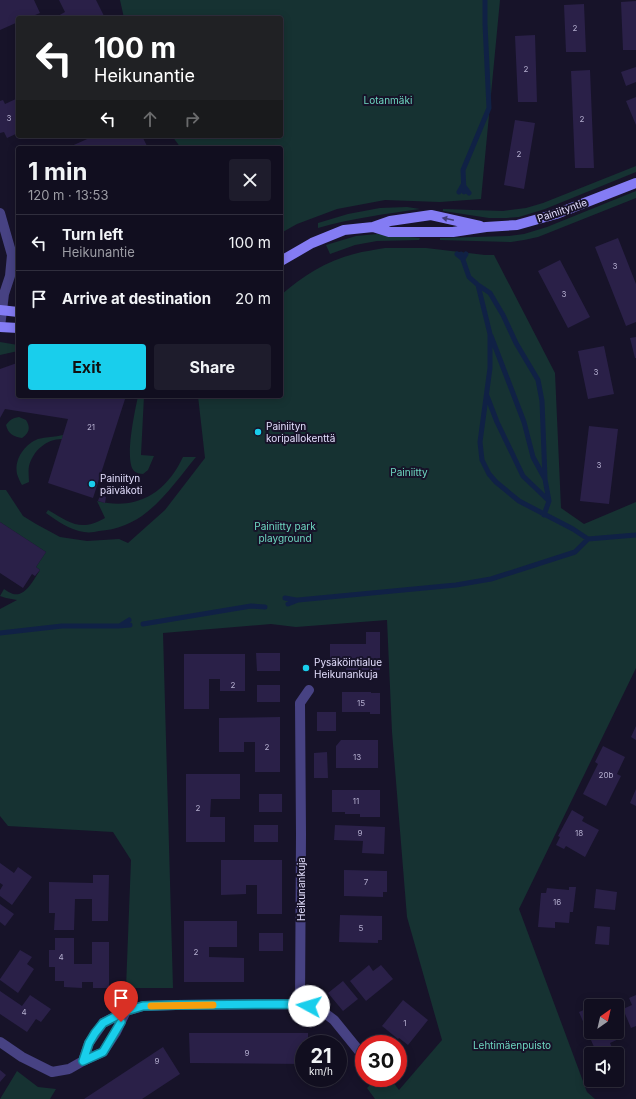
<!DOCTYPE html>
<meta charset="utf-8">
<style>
:root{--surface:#110e1f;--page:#1e1c2c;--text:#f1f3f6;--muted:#9c9ca4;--line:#302e3d;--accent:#19ceec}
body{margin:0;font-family:Inter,sans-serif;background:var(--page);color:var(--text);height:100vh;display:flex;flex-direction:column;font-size:15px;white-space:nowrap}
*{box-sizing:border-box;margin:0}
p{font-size:13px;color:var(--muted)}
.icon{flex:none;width:22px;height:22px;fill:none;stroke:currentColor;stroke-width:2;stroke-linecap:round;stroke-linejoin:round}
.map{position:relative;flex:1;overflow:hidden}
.sheet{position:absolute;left:16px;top:146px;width:267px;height:252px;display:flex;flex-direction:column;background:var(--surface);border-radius:4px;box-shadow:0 2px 10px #0003,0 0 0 1px var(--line)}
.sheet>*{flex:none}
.guide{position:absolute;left:16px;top:16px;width:267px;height:122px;border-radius:4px;box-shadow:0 2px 10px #0003,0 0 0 1px var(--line);background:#202124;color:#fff;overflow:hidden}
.needle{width:26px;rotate:34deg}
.tools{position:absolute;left:584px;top:999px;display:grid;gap:8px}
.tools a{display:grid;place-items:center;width:40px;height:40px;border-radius:4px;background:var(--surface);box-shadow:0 2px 10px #0003,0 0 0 1px var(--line);font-size:20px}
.speed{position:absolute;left:295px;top:1035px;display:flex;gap:8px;font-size:20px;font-weight:700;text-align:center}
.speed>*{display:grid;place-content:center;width:52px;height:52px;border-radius:50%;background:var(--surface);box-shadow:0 2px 10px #0003,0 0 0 1px var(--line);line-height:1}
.speed small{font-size:10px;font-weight:400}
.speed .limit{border:6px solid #d22;background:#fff;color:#111}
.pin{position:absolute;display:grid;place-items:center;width:34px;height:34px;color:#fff;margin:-41px -17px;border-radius:50% 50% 50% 0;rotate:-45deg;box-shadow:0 0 4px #0007}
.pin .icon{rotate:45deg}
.me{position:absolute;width:44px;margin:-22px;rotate:276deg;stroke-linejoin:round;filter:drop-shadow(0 0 3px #0008)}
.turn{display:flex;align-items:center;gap:14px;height:84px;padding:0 12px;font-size:18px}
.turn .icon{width:52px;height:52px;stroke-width:2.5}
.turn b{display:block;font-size:28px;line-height:34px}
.lanes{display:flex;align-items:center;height:38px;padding:0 12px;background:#0003;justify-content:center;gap:20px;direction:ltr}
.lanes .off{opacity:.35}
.round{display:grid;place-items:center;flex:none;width:42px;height:42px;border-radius:4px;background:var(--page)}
.overview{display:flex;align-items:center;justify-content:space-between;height:68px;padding:0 12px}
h1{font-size:24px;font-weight:700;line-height:30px}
.button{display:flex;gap:8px;margin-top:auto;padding:8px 12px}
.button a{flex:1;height:46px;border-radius:4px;background:var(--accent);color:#111;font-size:16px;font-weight:700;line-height:46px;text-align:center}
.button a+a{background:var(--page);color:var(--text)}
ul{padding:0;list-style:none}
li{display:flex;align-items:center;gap:12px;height:56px;padding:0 12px;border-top:1px solid var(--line)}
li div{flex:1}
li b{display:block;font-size:15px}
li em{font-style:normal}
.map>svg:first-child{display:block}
</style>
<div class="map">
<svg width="636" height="1099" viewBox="0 0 636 1099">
<rect width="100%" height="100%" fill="#171329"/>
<path fill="#163232" d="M 120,0 L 500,0 L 481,199 L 440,202 L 385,200 L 337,209 L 297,224 L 281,233 L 281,148 L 181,148 L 172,136 L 281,136 L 281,18 L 124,18 Z
M 636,166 L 636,172 L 545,209 L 519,217 L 506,218 L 489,218 L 443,211 L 443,209 L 503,211 L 526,208 L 543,203 Z
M 636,191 L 636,198 L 538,237 L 524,240 L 511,242 L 440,240 L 440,238 L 509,236 L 524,234 L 547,227 Z
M 407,207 L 420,209 C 386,214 352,218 318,228 L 318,223 L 348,214 L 380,208 Z
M 377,234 L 420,238 L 419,240 L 377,241 L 355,245 L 330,254 L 326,245 L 356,236 Z
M 385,248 L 426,248 L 485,255 L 494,255 L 555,373 L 561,508 L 584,524 L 636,502 L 636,668 L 519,909 L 587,1092 L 595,1099 L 375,1099 L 367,1088 L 377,1078 L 390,1078 L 399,1090 L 442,1040 L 407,917 L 392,732 L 387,620 L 296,627 L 271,624 L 163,633 L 173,988 L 126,988 L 131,860 L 113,832 L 8,826 L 0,816 L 0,609 L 17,600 L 6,598 L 0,596 L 4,589 C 7,591 10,593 13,594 C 26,597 34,579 40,570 L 36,567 L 46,552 L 0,522 L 0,490 L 6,490 L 23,516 L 36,524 L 60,537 L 87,541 L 119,539 L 128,543 L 165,510 L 205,458 L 198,396 L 281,396 L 281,295 C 303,276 326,261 354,254 C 364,251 375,250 385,248 Z
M 0,342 L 18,345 L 18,351 L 0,355 Z
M 138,396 L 144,396 L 141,455 L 154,456 L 148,470 L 143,474 C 140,474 136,473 134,471 C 124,460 135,411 138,396 Z
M 19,417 L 26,420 C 31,428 29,433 22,438 C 14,437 8,434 6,425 C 10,420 12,418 19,417 Z
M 63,435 L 62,439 C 46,439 33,451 29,466 C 28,471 29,477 29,482 L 22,485 C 20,482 18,477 17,474 C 14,459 25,444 38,439 C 46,437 55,437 63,435 Z
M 183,457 L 196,457 C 181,475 166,497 147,512 C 134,523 116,530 99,531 C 95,532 89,533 84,532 C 70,530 57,521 46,513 L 48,510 C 71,523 80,532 105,518 L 97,501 C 137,511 166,493 183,457 Z
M 17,1071 L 38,1087 L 56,1089 L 50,1099 L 0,1099 Z"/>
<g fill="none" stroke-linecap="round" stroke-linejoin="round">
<path stroke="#102145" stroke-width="5" d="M 459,192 L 463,185 L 469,193
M 464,192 L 463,170 L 489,108 L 485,24 L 485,0
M 457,254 L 463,259 L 466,254
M 461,254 L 469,277 L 478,285 L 490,334 L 490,368 L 480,442 L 482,460 L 489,474 L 496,482 L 519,501 L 573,529 L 588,539 L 636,535
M 478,285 L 490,293 L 503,315 L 516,343 L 538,380 L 542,401 L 545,479
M 491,336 L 524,422 L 533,457 L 545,479 L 549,501 L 544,515
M 487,396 L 497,422 L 523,476 L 548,500
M 285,598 L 296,600
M 288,604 L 298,600 L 456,585 L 491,579 L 575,552 L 588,539
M 143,624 L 251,606 L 265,607
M 121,625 L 129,620
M 0,633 L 62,626 L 118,626 L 130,625"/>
</g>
<path fill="#2a2048" d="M 0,0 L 34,0 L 40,13 L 28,18 L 18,18 L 18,22 L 0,30 Z
M 59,0 L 96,0 L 105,18 L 59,18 L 58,16 L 65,12 Z
M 636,1 L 636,50 L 623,50 L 621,2 Z
M 584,4 L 586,52 L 566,52 L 564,5 Z
M 535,35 L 537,102 L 518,102 L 515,36 Z
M 636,67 L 636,82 L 626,86 L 621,72 Z
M 590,70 L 594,168 L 575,168 L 571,71 Z
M 636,97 L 636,125 L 626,101 Z
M 18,98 L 18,133 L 7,138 L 4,132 L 0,133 L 0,101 L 3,100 L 5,104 Z
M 515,120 L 535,123 L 524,189 L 504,185 Z
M 94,136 L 142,136 L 148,148 L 67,148 Z
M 618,238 L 636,284 L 636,322 L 626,326 L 595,247 Z
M 560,260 L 590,317 L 568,328 L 538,271 Z
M 636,337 L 636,358 L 635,358 L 630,338 Z
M 604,346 L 614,394 L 588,399 L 578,351 Z
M 17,363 L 18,364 L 18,396 L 126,396 L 93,498 L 48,483 L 68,419 L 5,409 L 0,418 L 0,369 Z
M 589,426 L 618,429 L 609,504 L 580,501 Z
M 100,495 L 106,497 L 105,503 L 98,501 Z
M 0,522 L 46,552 L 36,567 L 40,570 L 35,576 L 32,574 L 23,588 L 0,573 Z
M 366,632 L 380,632 L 380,670 L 346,670 L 347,661 L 330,661 L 330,644 L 366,644 Z
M 256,653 L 280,653 L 280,671 L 257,671 Z
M 184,654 L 245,654 L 245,691 L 220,691 L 220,679 L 209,679 L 209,709 L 184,709 Z
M 257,685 L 280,685 L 280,702 L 257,702 Z
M 342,692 L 371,692 L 371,693 L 380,693 L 380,714 L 370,714 L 370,712 L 342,712 Z
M 317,712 L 336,712 L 336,731 L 317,731 Z
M 280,717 L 280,772 L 255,772 L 255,742 L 244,742 L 244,752 L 219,752 L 219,718 Z
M 636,726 L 636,740 L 631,737 Z
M 341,740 L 378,740 L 378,768 L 336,768 L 336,746 Z
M 603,746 L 625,757 L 617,774 L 621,776 L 606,806 L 583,794 L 598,764 L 595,762 Z
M 327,752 L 328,778 L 314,778 L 314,753 Z
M 186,774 L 240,774 L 240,799 L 211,799 L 210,817 L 225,817 L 225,842 L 186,842 Z
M 636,789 L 636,806 L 630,803 Z
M 332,790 L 380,790 L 380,817 L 360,817 L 360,814 L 345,814 L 345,812 L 332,812 Z
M 259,794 L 282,794 L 282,812 L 259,812 Z
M 572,810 L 584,817 L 582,821 L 599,830 L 585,857 L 566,846 L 564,849 L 556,845 L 560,837 L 558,836 Z
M 254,825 L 278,825 L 278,842 L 254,842 Z
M 335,825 L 385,827 L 384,854 L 362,853 L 363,841 L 334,840 Z
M 221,860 L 282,860 L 282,914 L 257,914 L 257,885 L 246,885 L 246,894 L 221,895 Z
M 0,863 L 14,873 L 18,867 L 32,877 L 12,905 L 0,896 L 0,890 L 3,885 L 0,883 Z
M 344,870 L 387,871 L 387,892 L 383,892 L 383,897 L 344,896 Z
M 93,875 L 109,875 L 108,921 L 92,921 L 92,899 L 75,899 L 74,930 L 54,930 L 55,913 L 49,913 L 49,882 L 93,883 Z
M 569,887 L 576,887 L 573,912 L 570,912 L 569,923 L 555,922 L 555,928 L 538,927 L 541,893 L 546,893 L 547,888 L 569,890 Z
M 596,889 L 617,892 L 615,910 L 594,908 Z
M 0,904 L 14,914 L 5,926 L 0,922 Z
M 340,915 L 382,916 L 382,940 L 378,940 L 378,943 L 339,942 Z
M 184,921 L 237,921 L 237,947 L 209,947 L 209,957 L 244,958 L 244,982 L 184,982 Z
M 597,926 L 610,927 L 609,945 L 595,944 Z
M 259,933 L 283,933 L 283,951 L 259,951 Z
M 55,938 L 74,938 L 74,964 L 92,964 L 92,942 L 109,942 L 109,988 L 93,988 L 93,982 L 82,982 L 82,988 L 64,987 L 64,981 L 55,981 L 55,967 L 49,967 L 49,950 L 55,950 Z
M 20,950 L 32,957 L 27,964 L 34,969 L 18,993 L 0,980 L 0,979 Z
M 369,965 L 373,971 L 381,965 L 393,979 L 366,1001 L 350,981 Z
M 343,981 L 358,999 L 343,1011 L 328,993 Z
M 0,991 L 22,1006 L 30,995 L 51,1009 L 41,1022 L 36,1019 L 27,1032 L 0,1014 Z
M 636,995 L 636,1026 L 631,1028 L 623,1009 L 632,1005 L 629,998 Z
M 403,1000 L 428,1020 L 408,1045 L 399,1038 L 398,1039 L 382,1026 Z
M 591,1007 L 591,1032 L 617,1032 L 617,1023 L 623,1037 L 610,1043 L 615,1054 L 597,1054 L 579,1012 Z
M 189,1033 L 308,1033 L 308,1044 L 304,1044 L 304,1064 L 190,1063 Z
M 163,1047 L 180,1074 L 142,1099 L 84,1099 Z
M 0,1070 L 6,1075 L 0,1082 Z"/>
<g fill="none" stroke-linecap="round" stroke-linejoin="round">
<path stroke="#474283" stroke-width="10" d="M 0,213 L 12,255 L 10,276 L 4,294 L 0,327
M 309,690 L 300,703 L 301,834 L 300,1004 L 318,1008 L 334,1020 L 364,1057
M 0,1042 L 22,1057 L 52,1072 L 69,1069 L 83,1061 L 103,1052 L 116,1032 L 126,1011
M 83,1061 L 89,1043 L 103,1023 L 126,1011 L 143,1006 L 176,1005 L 300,1004"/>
<path stroke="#847cf4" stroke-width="10" d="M 373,227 L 389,232 L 453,232 L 486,227 L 517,225 L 556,214 L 636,183
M 281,261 L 312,243 L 344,230 L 373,227 L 390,221 L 431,215 L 480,226
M 0,310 L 18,312
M 0,327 L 18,328"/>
</g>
<defs><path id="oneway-solid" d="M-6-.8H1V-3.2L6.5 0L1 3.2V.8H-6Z"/></defs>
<use fill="#433d7a" href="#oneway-solid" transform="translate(448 219) rotate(-168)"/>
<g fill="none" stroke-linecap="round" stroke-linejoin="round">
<defs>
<path id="route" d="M 121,1022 L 103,1052 L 83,1061 L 89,1043 L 95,1033 L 103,1023 L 126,1011 L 143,1006 L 176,1005 L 300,1004 L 309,1006"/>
</defs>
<use href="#route" stroke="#108699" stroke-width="10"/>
<use href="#route" stroke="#19ceec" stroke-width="7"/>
<path stroke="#f59e0b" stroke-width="7" d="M 151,1006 L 213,1005"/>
</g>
<g fill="#19ceec" stroke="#171329" stroke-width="1.5">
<circle cx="258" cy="432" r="4"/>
<circle cx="92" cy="484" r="4"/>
<circle cx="306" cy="668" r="4"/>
</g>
<g text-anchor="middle" stroke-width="4" stroke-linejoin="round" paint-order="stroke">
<g font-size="8" fill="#b4aecf">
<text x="575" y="31">2</text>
<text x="526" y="72">2</text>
<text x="9" y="121">3</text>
<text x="582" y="122">2</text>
<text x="519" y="157">2</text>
<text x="615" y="269">3</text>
<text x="564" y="297">3</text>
<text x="596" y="375">3</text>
<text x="91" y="430">21</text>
<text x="599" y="468">3</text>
<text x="233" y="688">2</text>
<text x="361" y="706">15</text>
<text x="267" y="750">2</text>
<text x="357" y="760">13</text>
<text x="606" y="778">20b</text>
<text x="356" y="804">11</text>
<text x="198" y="811">2</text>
<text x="360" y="836">9</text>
<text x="579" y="836">18</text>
<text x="366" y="885">7</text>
<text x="557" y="905">16</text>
<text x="361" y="931">5</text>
<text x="196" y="955">2</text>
<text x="61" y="960">4</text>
<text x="24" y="1015">4</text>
<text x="405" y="1026">1</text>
<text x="247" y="1056">9</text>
<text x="157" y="1064">9</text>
</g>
<g font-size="10" fill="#6ed7c1" stroke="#171329">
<text x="388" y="104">Lotanmäki</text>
<text x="409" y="476">Painiitty</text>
<text x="285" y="530">Painiitty park<tspan x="285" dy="12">playground</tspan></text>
<text x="512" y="1049">Lehtimäenpuisto</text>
</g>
<g font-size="10" fill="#e2ddfc" stroke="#171329">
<text transform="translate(562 210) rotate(-19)" y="4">Painiityntie</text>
<text transform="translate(301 889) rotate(-90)" y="4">Heikunankuja</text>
</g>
<g font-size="10" fill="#e2ddfc" stroke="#171329" text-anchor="start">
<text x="266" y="430">Painiityn<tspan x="266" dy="12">koripallokenttä</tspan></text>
<text x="100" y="482">Painiityn<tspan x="100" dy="12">päiväkoti</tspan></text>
<text x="314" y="666">Pysäköintialue<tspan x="314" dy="12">Heikunankuja</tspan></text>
</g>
</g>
</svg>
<div class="tools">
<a><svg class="needle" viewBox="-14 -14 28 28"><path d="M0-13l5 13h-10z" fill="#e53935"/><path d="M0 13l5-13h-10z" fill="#9c9ca4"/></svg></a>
<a><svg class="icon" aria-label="sound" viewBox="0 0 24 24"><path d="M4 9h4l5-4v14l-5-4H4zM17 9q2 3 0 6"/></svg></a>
</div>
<div class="speed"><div>21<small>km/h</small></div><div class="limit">30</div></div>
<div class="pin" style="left:121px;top:1022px;background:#d93025"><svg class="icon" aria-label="arrive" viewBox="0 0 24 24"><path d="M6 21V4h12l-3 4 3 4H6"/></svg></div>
<svg class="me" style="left:309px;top:1006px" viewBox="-20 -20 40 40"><circle r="19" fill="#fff"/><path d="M0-13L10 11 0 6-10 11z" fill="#19ceec"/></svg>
<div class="guide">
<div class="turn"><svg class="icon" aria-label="left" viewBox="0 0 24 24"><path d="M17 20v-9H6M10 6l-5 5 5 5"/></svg><div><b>100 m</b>Heikunantie</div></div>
<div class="lanes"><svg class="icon" aria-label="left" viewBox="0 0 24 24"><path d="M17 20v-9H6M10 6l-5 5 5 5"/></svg><svg class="icon off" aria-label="ahead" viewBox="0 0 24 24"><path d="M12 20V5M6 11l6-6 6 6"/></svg><svg class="icon off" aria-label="right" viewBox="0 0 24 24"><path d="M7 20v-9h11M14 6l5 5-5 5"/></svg></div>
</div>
<section class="sheet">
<div class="overview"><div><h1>1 min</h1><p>120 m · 13:53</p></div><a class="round"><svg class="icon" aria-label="close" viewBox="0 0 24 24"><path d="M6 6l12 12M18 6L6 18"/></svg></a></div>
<ul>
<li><svg class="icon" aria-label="left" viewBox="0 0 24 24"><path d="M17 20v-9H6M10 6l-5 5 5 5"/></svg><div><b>Turn left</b><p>Heikunantie</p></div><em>100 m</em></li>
<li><svg class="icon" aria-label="arrive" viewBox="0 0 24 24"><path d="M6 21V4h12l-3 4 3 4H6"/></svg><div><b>Arrive at destination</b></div><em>20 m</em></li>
</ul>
<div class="button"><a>Exit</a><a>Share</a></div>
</section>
</div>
